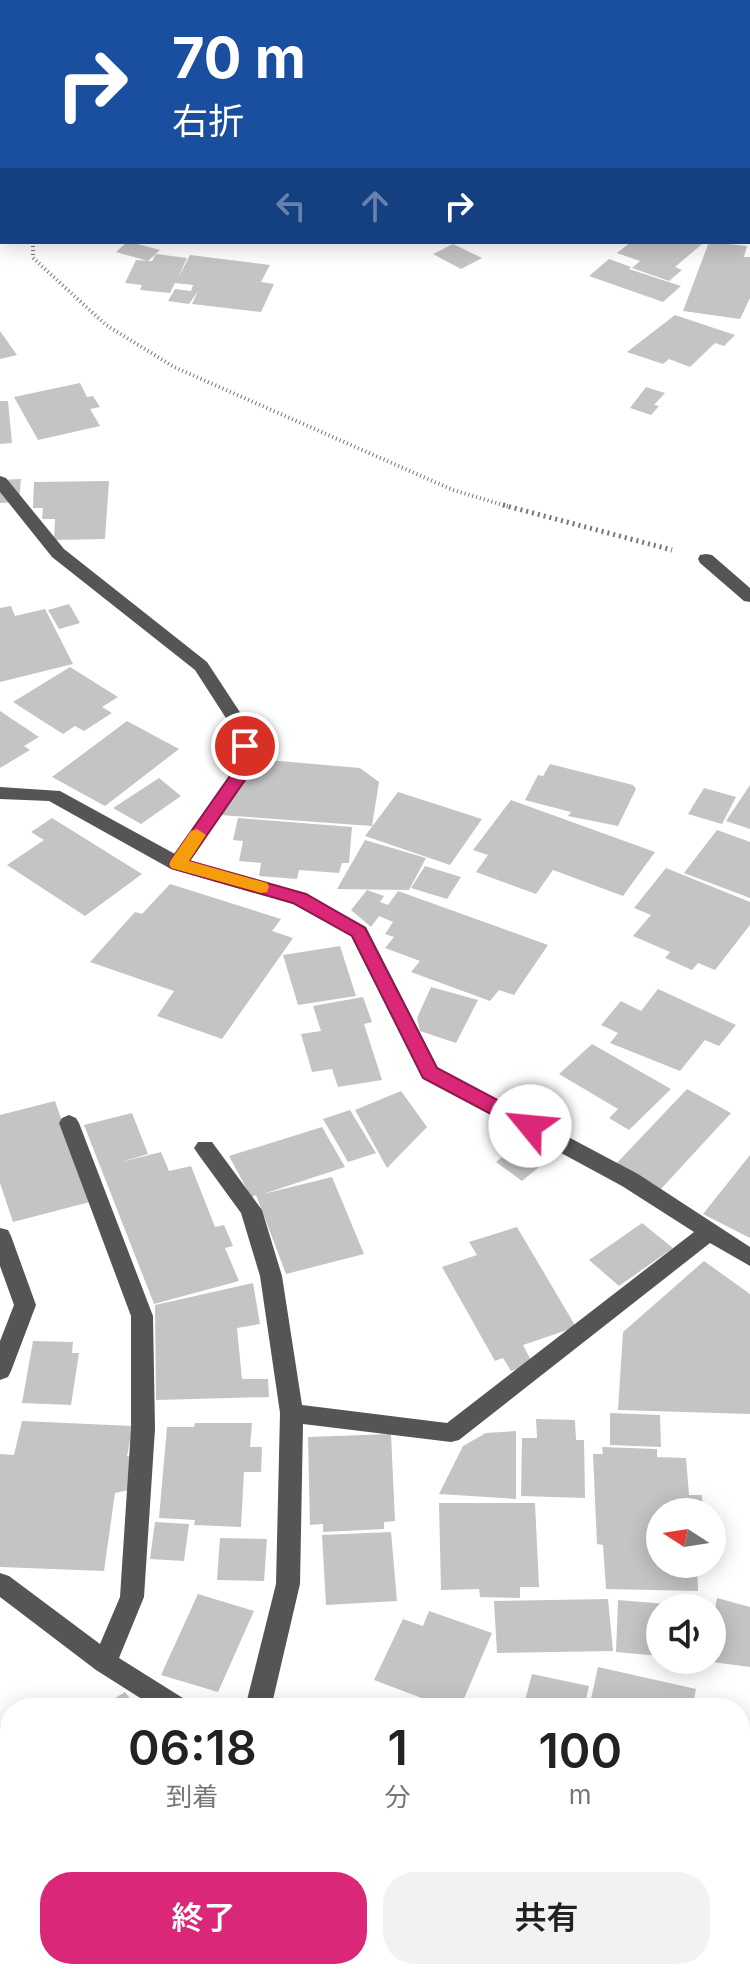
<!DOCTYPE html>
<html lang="ja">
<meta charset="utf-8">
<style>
:root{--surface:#fff;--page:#f2f2f2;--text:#222;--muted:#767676;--accent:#db2777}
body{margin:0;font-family:Inter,"Noto Sans JP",sans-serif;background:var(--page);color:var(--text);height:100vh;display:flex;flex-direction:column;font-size:30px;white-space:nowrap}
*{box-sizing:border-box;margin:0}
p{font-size:26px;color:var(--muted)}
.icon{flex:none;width:44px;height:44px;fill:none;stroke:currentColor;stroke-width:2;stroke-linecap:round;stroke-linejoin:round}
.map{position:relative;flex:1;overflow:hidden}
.drawer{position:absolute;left:0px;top:1698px;width:750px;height:282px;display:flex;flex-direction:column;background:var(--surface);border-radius:32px 32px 0 0;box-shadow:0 4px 20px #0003}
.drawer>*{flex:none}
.top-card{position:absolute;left:0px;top:0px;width:750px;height:244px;box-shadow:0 4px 20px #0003;background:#1a4fa0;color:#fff;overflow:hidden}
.needle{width:52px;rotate:282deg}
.buttons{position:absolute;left:646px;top:1498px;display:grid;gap:16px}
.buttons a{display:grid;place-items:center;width:80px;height:80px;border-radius:50%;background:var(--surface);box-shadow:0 4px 20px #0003;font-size:40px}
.pin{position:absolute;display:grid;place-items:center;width:68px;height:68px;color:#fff;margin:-34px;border:4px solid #fff;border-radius:50%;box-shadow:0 2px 8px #0007}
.me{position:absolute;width:88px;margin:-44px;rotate:298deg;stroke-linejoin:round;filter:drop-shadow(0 0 6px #0008)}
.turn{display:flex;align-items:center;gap:28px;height:168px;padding:0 40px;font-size:36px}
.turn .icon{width:104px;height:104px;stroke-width:2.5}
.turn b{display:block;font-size:56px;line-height:68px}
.lanes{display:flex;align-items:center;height:76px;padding:0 40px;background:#0003;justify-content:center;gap:40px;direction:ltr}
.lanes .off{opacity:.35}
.eta{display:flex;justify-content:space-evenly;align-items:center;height:136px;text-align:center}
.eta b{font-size:48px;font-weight:600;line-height:56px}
.cta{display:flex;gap:16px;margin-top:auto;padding:16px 40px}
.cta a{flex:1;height:92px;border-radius:32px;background:var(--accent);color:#fff;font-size:32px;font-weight:600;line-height:92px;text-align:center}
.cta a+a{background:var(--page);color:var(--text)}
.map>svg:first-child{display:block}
</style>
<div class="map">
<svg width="750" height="1979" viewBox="0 0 750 1979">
<rect width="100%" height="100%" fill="#fff"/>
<path fill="#c4c4c4" d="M 127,242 L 130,242 L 160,250 L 148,261 L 116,252 Z
M 631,242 L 697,242 L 702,244 L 675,267 L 682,270 L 669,281 L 632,268 L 640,261 L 617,253 Z
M 709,242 L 747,246 L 744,257 L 750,257 L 750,298 L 740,319 L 683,311 Z
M 453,244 L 482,258 L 461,269 L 433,254 Z
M 156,254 L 187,258 L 177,280 L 190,255 L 270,265 L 261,282 L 274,284 L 261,312 L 192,304 L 198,291 L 189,304 L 168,301 L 175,289 L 191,291 L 193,285 L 175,283 L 170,293 L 140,290 L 142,285 L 125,283 L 136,260 L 152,261 Z
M 609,259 L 631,267 L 629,269 L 681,286 L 663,302 L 589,276 Z
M 675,315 L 735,335 L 724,346 L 715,343 L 690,367 L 669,359 L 663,364 L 627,352 Z
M 0,331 L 17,355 L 0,359 Z
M 80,383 L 87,397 L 93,396 L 100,407 L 90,409 L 100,426 L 38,440 L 14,397 Z
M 646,387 L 665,393 L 654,405 L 659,406 L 651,415 L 630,408 Z
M 0,401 L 8,401 L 12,443 L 0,444 Z
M 21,479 L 19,502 L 0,503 L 0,480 Z
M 109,481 L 105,539 L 54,540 L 55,519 L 42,519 L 43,508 L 33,508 L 34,482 Z
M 69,604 L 80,623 L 59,629 L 48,610 Z
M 11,606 L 15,616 L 45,609 L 73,664 L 0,682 L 0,608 Z
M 70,667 L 118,697 L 102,707 L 112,713 L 84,731 L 75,726 L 63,734 L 13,702 Z
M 0,711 L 39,737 L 24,746 L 30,750 L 0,768 Z
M 127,721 L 179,749 L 105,806 L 52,777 Z
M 233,757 L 360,768 L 379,782 L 372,826 L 220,815 Z
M 550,764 L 633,785 L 636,789 L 618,826 L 568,816 L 571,812 L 525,800 L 538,775 L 543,776 Z
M 159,778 L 181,796 L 141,824 L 113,808 Z
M 750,785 L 750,829 L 726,821 Z
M 704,788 L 736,797 L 722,824 L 688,814 Z
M 398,792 L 482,819 L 450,865 L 365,836 Z
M 511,800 L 655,852 L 623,896 L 553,870 L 536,894 L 476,872 L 488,855 L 473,850 Z
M 52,818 L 142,874 L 85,916 L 7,865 L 44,840 L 31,832 Z
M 238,818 L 352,827 L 349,863 L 342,863 L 339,873 L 299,870 L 297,879 L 259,876 L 261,863 L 239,861 L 243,841 L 233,840 Z
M 717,830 L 750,842 L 750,898 L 684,873 Z
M 365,840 L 426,858 L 409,890 L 337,889 Z
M 425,866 L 461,877 L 447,899 L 411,888 Z
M 666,868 L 750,902 L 750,925 L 715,970 L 698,963 L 692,970 L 665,958 L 670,952 L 633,936 L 651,915 L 634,908 Z
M 170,884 L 281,919 L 272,931 L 293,938 L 222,1039 L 157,1016 L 174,991 L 90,962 L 135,912 L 142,914 Z
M 367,890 L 384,896 L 380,902 L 388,905 L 398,891 L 548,945 L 514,995 L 499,990 L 490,1001 L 411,972 L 420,961 L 385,948 L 394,937 L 385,934 L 393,922 L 379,916 L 371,927 L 351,910 Z
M 340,946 L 356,996 L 298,1005 L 283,955 Z
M 431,987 L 478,1000 L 456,1043 L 420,1031 L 417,1018 Z
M 658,989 L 736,1025 L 719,1046 L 705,1040 L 680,1071 L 610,1043 L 618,1033 L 601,1025 L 621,1001 L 641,1011 Z
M 363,997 L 372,1022 L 364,1024 L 382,1080 L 338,1087 L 332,1069 L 312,1072 L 301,1034 L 321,1031 L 313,1006 Z
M 592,1044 L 671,1089 L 629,1130 L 609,1118 L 618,1109 L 559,1074 Z
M 687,1089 L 731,1113 L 661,1189 L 616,1164 Z
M 401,1091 L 427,1127 L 387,1168 L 355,1110 Z
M 517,1092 L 534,1100 L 526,1109 L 509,1101 Z
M 55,1101 L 90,1202 L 13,1222 L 0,1183 L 0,1115 Z
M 350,1110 L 376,1153 L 348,1162 L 323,1119 Z
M 132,1113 L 148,1154 L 121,1162 L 161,1152 L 169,1171 L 191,1166 L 215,1227 L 224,1225 L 233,1246 L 225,1248 L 239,1281 L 154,1304 L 84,1125 Z
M 322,1127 L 345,1167 L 263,1194 L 332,1177 L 364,1254 L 286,1274 L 256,1195 L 251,1197 L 229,1156 Z
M 518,1144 L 545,1162 L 522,1181 L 496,1162 Z
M 750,1155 L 750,1238 L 703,1214 Z
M 642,1223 L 673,1248 L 619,1286 L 589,1260 Z
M 517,1227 L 576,1327 L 523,1345 L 533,1364 L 511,1371 L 503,1358 L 495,1361 L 442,1267 L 477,1255 L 469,1242 Z
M 704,1261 L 750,1294 L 750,1414 L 618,1410 L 623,1332 Z
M 253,1283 L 260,1324 L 237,1328 L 242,1379 L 268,1379 L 269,1397 L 156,1400 L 155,1305 Z
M 33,1341 L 73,1342 L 72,1353 L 79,1353 L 71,1405 L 22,1403 Z
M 610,1413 L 660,1415 L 661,1447 L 610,1445 Z
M 536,1419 L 575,1420 L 576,1440 L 584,1440 L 585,1498 L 521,1496 L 522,1438 L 537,1438 Z
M 22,1421 L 133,1426 L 127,1456 L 135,1457 L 129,1490 L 115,1493 L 104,1571 L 0,1567 L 0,1454 L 14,1455 Z
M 195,1423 L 252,1423 L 250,1447 L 262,1447 L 261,1472 L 244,1472 L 241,1527 L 194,1525 L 195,1520 L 159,1518 L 167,1427 L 194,1427 Z
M 516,1431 L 516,1499 L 439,1494 L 463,1446 L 486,1433 Z
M 391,1434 L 395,1521 L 384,1522 L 384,1529 L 323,1532 L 323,1524 L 310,1525 L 308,1437 Z
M 602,1447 L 657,1449 L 657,1457 L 686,1458 L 689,1495 L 702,1495 L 703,1512 L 660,1512 L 660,1564 L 697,1564 L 698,1591 L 606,1589 L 603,1545 L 597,1544 L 593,1454 L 603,1454 Z
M 439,1503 L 535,1503 L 539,1587 L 520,1587 L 520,1598 L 480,1597 L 479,1589 L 441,1590 Z
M 155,1522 L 189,1524 L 184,1561 L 150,1559 Z
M 391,1532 L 397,1601 L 326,1605 L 322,1535 Z
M 220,1538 L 267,1539 L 264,1581 L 217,1580 Z
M 198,1594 L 254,1611 L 218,1692 L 161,1675 Z
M 717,1598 L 750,1607 L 750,1667 L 712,1662 L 712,1608 L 715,1609 Z
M 608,1599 L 613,1651 L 497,1653 L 494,1601 Z
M 618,1600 L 667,1604 L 667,1608 L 660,1608 L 660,1656 L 616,1652 Z
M 429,1611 L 492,1633 L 460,1708 L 424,1708 L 427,1700 L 374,1680 L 403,1619 L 423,1626 Z
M 598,1667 L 696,1689 L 692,1708 L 589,1708 Z
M 532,1674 L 589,1686 L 584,1708 L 523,1708 Z
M 125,1692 L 137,1708 L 99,1708 Z
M 10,1724 L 10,1866 L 0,1869 L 0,1748 L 3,1747 L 0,1726 Z
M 740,1815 L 750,1818 L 750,1970 L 740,1966 Z
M 10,1888 L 10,1970 L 111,1970 L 111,1975 L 0,1977 L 0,1889 Z
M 523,1970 L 550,1970 L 565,1979 L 517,1979 Z"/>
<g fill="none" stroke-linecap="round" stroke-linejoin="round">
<path stroke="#777" stroke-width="4" stroke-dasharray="1 3" stroke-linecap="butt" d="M 33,242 L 33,258 L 106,325 L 174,367 L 453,490 L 510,507"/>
<path stroke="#777" stroke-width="5" stroke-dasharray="2 4" stroke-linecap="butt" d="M 503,505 L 672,550"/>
<path fill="#555" fill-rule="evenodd" d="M 0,476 L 6,478 L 64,549 L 207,662 L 251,729 L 257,764 L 190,861 L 307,894 L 366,927 L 438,1068 L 638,1174 L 750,1247 L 750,1266 L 710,1243 L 459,1440 L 451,1442 L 303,1424 L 300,1584 L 271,1708 L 245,1708 L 276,1584 L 280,1413 L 260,1276 L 241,1213 L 198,1154 L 194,1148 L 198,1142 L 212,1142 L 262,1210 L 282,1276 L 302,1405 L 447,1423 L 694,1232 L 622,1186 L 423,1078 L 351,936 L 293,904 L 171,869 L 49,801 L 0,799 L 0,787 L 60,791 L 175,854 L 239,764 L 233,729 L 195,670 L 52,557 L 0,492 Z
M 706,554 L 712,555 L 750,588 L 750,602 L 744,601 L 700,563 L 698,559 L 700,555 Z
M 69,1115 L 76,1118 L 79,1123 L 153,1316 L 155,1429 L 144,1597 L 119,1658 L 186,1700 L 190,1708 L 156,1708 L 96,1670 L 0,1597 L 0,1573 L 9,1576 L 100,1644 L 120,1597 L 131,1429 L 131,1316 L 59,1123 L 62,1118 Z
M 0,1228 L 8,1230 L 11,1236 L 36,1305 L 11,1371 L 8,1377 L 0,1380 L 0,1341 L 14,1305 L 0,1266 Z
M 131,1970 L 168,1970 L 165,1979 L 127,1979 Z
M 642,1970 L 689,1970 L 693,1979 L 645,1979 Z"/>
</g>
<path fill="#db2777" stroke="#8e194d" stroke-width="2" d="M 245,741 L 253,746 L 256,764 L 189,861 L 306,894 L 365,928 L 437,1068 L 537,1121 L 539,1126 L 537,1131 L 523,1131 L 423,1078 L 352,936 L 293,903 L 171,868 L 169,864 L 171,860 L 239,763 L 236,746 Z"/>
<path fill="#f59e0b" d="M 197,829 L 206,835 L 189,861 L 267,883 L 269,887 L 267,892 L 261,893 L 171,868 L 169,864 L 171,860 L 191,831 Z"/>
</svg>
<div class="buttons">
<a><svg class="needle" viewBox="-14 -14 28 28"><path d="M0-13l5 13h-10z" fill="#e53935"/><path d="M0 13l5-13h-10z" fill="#767676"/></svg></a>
<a><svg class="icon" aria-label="sound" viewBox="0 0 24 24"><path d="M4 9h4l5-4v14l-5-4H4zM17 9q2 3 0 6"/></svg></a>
</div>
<div class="pin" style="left:245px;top:746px;background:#d93025"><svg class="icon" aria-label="arrive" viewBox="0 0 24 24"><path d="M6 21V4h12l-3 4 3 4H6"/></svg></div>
<svg class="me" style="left:530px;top:1126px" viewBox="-20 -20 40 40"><circle r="19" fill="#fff"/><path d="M0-13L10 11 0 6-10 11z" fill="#db2777"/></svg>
<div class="top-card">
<div class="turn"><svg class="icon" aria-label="right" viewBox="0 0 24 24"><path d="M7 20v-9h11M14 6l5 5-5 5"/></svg><div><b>70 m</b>右折</div></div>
<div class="lanes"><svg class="icon off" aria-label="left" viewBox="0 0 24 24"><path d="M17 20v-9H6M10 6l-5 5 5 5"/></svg><svg class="icon off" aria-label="ahead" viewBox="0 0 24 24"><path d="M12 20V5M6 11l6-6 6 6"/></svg><svg class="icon" aria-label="right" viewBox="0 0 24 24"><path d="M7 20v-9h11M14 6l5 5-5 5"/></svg></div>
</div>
<section class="drawer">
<div class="eta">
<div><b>06:18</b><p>到着</p></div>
<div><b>1</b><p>分</p></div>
<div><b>100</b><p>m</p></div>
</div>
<div class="cta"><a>終了</a><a>共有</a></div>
</section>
</div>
